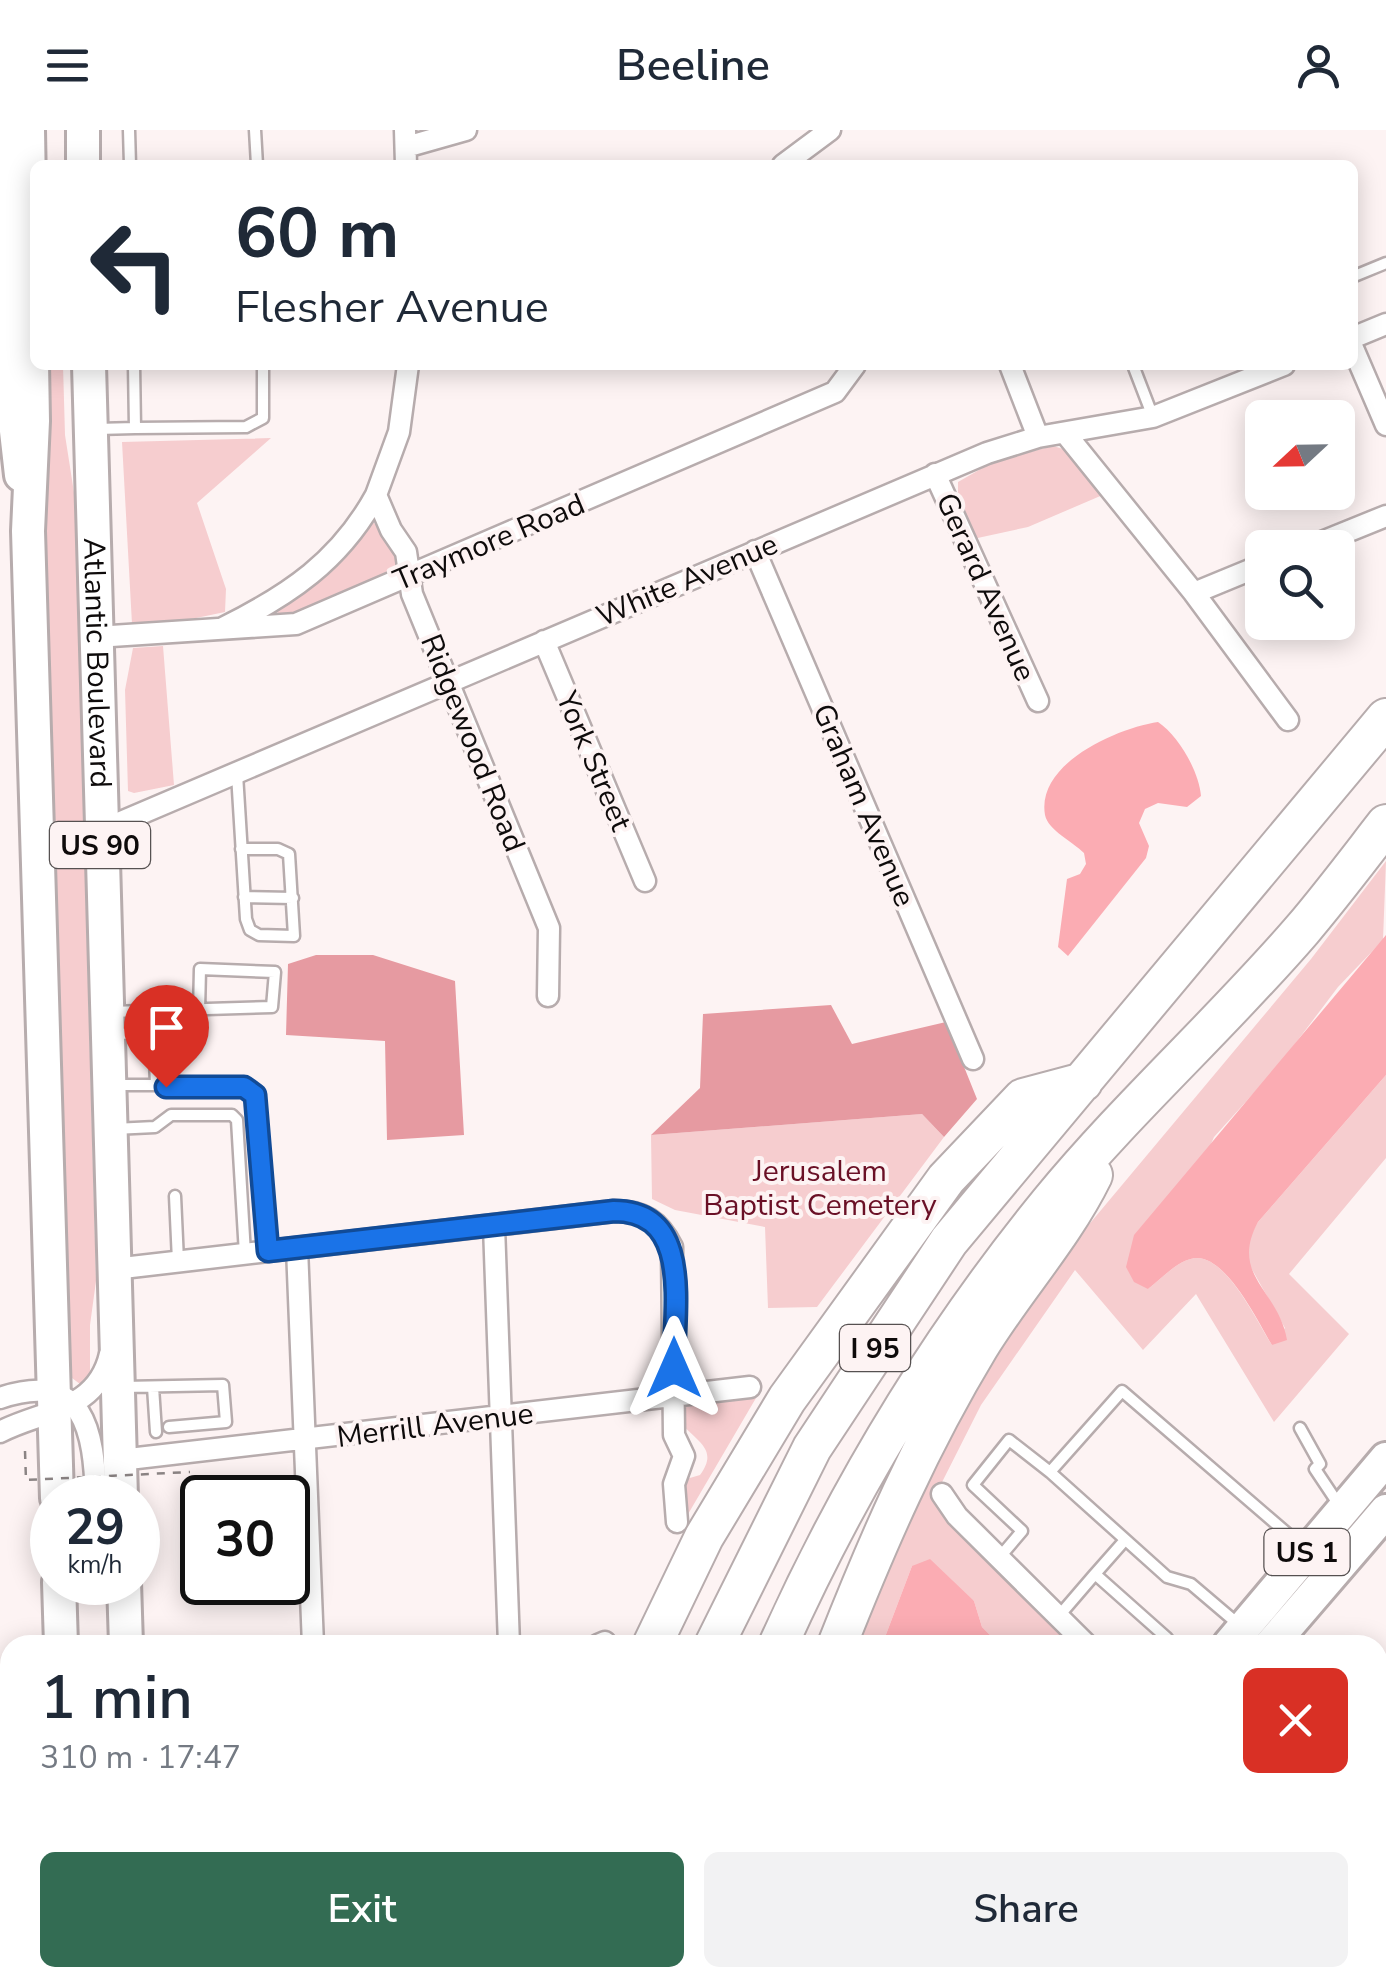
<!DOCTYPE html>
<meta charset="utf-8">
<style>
:root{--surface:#fff;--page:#f2f2f3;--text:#1f2937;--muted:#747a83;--accent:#336c53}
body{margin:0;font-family:"Nunito Sans",sans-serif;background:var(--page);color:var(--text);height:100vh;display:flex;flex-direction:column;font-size:38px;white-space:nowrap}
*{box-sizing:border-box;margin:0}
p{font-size:32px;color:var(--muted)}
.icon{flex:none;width:55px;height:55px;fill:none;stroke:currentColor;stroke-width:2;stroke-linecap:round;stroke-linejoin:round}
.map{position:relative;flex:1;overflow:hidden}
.sheet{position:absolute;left:0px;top:1505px;width:1388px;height:352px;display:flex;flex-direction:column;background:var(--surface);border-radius:30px 30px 0 0;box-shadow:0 5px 25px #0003}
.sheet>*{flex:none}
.top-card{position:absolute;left:30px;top:30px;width:1328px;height:210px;border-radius:15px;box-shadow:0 5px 25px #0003;background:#fff;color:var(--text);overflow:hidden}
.needle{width:65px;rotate:248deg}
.tools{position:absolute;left:1245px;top:270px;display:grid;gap:20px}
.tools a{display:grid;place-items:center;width:110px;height:110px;border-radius:15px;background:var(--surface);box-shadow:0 5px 25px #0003;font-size:50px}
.speed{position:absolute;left:30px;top:1345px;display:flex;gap:20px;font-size:50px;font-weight:700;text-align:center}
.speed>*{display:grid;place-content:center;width:130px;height:130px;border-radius:50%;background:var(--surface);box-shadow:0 5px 25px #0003;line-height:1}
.speed small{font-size:25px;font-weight:400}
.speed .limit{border:5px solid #111;border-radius:15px;background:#fff;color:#111}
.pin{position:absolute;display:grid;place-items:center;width:85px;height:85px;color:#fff;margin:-102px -42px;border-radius:50% 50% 50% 0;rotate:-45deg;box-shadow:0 0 10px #0007}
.pin .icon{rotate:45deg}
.me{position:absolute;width:110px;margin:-55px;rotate:0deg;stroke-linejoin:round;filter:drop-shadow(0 0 8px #0008)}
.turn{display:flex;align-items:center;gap:35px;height:210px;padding:0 40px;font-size:45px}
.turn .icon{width:130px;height:130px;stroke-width:2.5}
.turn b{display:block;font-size:70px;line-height:85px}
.round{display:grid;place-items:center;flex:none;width:105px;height:105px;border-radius:15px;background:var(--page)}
.head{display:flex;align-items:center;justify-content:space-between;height:170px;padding:0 40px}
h1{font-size:60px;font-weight:600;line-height:75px}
.button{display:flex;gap:20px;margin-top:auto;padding:20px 40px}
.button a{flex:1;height:115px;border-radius:15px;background:var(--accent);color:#fff;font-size:40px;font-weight:600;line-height:115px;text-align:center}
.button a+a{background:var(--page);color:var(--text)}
header{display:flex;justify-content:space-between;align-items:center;height:130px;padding:0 40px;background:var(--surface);font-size:45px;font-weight:600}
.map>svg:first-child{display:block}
</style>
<header><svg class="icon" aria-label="menu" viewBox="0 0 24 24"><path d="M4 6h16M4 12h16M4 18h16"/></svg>Beeline<svg class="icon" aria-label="person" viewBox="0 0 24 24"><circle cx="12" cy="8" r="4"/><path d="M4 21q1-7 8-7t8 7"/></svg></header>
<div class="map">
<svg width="1386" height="1857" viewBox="0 0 1386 1857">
<rect width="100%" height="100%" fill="#fdf3f3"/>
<path fill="#f6cdcf" d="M 44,235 L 63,235 L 65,305 L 75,369 L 96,1151 L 90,1195 L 90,1245 L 80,1254 L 68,1245 L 41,264 Z
M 271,308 L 197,373 L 226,459 L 225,482 L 172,493 L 132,494 L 122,312 Z
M 1053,316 L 1067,320 L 1105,364 L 1028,397 L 973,409 L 958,370 L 958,352 L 993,332 Z
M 372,391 L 388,407 L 399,432 L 396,441 L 290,487 L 277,485 L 278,479 L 325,447 Z
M 163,516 L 174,655 L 134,663 L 128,661 L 125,560 L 133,518 Z
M 1386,731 L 1383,810 L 1338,857 L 1279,935 L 1214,1007 L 1148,1159 C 1161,1149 1178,1130 1195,1128 C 1226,1125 1257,1192 1272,1215 L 1285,1198 L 1249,1134 L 1246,1114 L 1258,1092 L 1386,945 L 1386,1028 L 1289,1144 L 1349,1204 L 1274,1292 L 1196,1164 L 1143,1220 L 1075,1140 L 981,1275 L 933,1370 L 1077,1515 L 1000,1515 L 982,1497 L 974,1471 L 912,1436 L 882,1515 L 852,1515 L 974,1255 L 1066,1122 L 1311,829 Z
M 922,984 L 944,1007 L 817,1177 L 768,1178 L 765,1097 L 675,1080 L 652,1069 L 651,1005 Z
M 756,1268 L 684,1391 L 683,1350 L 700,1345 C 719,1319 697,1312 682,1294 L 683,1277 Z
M 1168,1848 L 1254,1848 L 1246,1857 L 1179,1857 Z"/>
<path fill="#e69aa1" d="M 316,825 L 373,825 L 455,851 L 464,1005 L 387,1010 L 385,911 L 286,905 L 288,834 Z
M 831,875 L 852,914 L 946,892 L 977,969 L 944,1007 L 922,984 L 651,1005 L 700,958 L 703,884 Z"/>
<path fill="#fbacb3" d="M 1158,592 C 1178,605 1199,641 1201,666 L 1187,677 L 1158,673 L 1145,679 L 1139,693 L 1149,716 L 1146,728 L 1068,826 L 1058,817 L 1067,749 L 1080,744 L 1086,734 L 1084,723 C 1073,712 1048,700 1045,685 C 1036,633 1118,598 1158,592 Z
M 1386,805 L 1386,945 L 1258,1092 C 1229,1146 1279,1160 1287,1210 L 1272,1215 C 1258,1192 1226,1125 1195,1128 C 1178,1130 1161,1149 1148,1159 L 1134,1152 L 1126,1137 L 1134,1105 Z
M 930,1429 L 974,1471 L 982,1497 L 1000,1515 L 882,1515 L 912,1436 Z
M 200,1848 L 411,1848 L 405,1857 L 201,1857 Z
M 756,1848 L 868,1848 L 860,1857 L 754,1857 Z"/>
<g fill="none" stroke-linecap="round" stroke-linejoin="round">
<defs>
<path id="service" d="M 129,0 L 130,35
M 255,0 L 257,35
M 1352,147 L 1386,133
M 1133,235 L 1153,287
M 135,298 L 246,297 L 263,288 L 263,235
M 97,299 L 135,298 L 134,235
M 237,644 L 246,789 L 250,800 L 259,805 L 294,806 L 289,724 L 278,719 L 241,719
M 244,767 L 293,768
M 110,882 L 272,877 L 275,842 L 200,839 L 199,881
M 114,955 L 156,955 L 154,903 L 115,904
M 156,955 L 244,957 L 255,965 L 267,1120
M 114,999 L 155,997 L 171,985 L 232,985 L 237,990 L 245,1124
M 175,1066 L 178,1131
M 124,1257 L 223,1255 L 226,1292 L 169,1297
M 153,1257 L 156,1302
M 1300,1298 L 1320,1334 L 1315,1339 L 1339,1375
M 1125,1410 L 1095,1444 L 1167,1508 L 1162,1515
M 999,1428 L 1022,1401 L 973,1355 L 1009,1310 L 1050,1342
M 1058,1487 L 1095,1444
M 1238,1494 L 1191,1454 L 1167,1447 L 1050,1342 L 1122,1261 L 1303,1417
M 1038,1857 L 1046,1848"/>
<path id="minor" d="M 405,0 L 406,35
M 406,17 L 466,0
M 783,35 L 830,0
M 1352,208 L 1386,194
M 1352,216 L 1386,295
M 408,235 L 399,302 L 376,365 L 391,400 L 406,422 L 412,464 L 549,798 L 548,866
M 1010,235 L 1038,307
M 1065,303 L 1194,463 L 1288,590
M 935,344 L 1038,571
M 1307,418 L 1386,386
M 755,421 L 973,929
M 1194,463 L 1262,435
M 223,498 C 289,465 340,431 376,365
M 96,507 L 296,494 L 835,262 L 855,235
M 544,511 L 645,751
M 100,701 L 987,323 L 1038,307 L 1153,287 L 1284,235
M 494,1096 L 509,1515
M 297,1118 L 313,1515
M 114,1139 L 614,1081 C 644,1081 659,1091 672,1117 L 674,1305 L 684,1326 L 674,1354 L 677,1392
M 0,1268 C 85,1239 94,1302 96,1368
M 0,1302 C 41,1280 97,1282 110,1224
M 120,1330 L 750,1257
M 942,1364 L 957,1386 L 1087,1515
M 598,1515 L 605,1512
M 0,1583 L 10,1579
M 1378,1720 L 1379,1718
M 1157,1848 L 1167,1857
M 1261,1857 L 1269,1848"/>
<path id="primary" d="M 3,0 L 15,292 L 21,345
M 1229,1515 L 1386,1329
M 1271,1515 L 1386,1381
M 146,1848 L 147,1857
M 60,1857 L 61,1848
M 927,1857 L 936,1848
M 978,1857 L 986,1848"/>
<g id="trunk">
<path d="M 28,0 L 33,291 L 28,401 L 57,1368"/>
<path d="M 83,0 L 83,35"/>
<path id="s1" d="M 89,235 L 121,1368"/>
<path d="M 59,1452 L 61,1515"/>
<path d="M 124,1452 L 126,1515"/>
</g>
<path id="motorway" d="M 652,1515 L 704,1407 L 787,1269 L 946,1049 L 1023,968 L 1083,952
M 714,1515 L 812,1318 L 949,1111 L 1386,588
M 778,1515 C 849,1357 940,1207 1050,1072 C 1128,977 1221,894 1302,800 C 1331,766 1358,730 1386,694
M 837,1515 C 878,1411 921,1313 979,1217 C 1015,1158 1062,1108 1093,1045
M 94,1848 L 94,1857
M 126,1857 L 126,1848
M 460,1857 L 465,1848
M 493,1857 L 498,1848
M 591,1857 L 594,1848
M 654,1857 L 657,1848
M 708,1857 L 709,1848"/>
</defs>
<use href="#service" stroke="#b7acad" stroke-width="15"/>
<use href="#minor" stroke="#b7acad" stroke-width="25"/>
<use href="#primary" stroke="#b7acad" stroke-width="38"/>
<use href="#trunk" stroke="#b7acad" stroke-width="38"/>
<use href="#motorway" stroke="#b7acad" stroke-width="42"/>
<use href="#service" stroke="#fff" stroke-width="10"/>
<use href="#minor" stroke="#fff" stroke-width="20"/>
<use href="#primary" stroke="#fff" stroke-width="32"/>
<use href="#trunk" stroke="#fff" stroke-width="32"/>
<use href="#motorway" stroke="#fff" stroke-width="38"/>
<path stroke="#8b8484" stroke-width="2.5" stroke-dasharray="8 8" stroke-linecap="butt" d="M 25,1321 L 26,1350 L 190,1342"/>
</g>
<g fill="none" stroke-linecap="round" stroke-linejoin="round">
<defs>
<path id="route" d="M 166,957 L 244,957 L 255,965 L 268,1121 L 614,1081 C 695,1081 673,1182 674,1238"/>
</defs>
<use href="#route" stroke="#114b97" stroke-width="25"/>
<use href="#route" stroke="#1a73e8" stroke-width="18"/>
</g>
<g text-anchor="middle" stroke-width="8" stroke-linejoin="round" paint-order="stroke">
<g fill="#fdf3f3" stroke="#565151" stroke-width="2.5">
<rect x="50" y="692" width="100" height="46" rx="8"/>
<rect x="840" y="1195" width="70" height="46" rx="8"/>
<rect x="1264.5" y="1399" width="85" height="46" rx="8"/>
</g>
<g font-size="28" font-weight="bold" fill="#0e0b0b">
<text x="100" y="725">US 90</text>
<text x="875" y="1228">I 95</text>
<text x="1307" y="1432">US 1</text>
</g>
<g font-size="30" fill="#0e0b0b" stroke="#fdf3f3">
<text transform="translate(489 412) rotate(-23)" y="10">Traymore Road</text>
<text transform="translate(687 450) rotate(-23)" y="10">White Avenue</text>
<text transform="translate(986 457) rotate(66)" y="10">Gerard Avenue</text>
<text dy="10" stroke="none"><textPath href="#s1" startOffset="298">Atlantic Boulevard</textPath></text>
<text transform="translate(473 613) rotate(68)" y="10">Ridgewood Road</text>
<text transform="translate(594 631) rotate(67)" y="10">York Street</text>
<text transform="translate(864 675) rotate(67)" y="10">Graham Avenue</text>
<text transform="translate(435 1295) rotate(-7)" y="10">Merrill Avenue</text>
</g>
<g font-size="30" fill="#6a1026" stroke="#fdf3f3">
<text x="820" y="1051">Jerusalem<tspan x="820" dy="34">Baptist Cemetery</tspan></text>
</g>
</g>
</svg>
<div class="tools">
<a><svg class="needle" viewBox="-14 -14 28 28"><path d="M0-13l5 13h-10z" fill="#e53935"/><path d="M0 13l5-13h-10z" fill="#747a83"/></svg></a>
<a><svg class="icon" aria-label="search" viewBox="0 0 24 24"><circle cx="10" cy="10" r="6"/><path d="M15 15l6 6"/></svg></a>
</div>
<div class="speed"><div>29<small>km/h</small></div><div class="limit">30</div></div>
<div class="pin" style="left:166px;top:957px;background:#d93025"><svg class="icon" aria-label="arrive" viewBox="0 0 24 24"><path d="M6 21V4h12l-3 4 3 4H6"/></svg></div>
<svg class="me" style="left:674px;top:1238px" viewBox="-20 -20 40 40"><path d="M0-17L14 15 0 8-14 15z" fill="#1a73e8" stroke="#fff" stroke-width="4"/></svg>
<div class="top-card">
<div class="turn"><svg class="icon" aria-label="left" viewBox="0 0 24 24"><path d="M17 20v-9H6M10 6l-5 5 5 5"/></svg><div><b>60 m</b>Flesher Avenue</div></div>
</div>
<section class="sheet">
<div class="head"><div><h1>1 min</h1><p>310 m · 17:47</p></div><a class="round" style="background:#d93025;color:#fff"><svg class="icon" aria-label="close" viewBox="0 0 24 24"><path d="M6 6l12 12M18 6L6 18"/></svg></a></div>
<div class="button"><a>Exit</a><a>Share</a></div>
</section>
</div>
